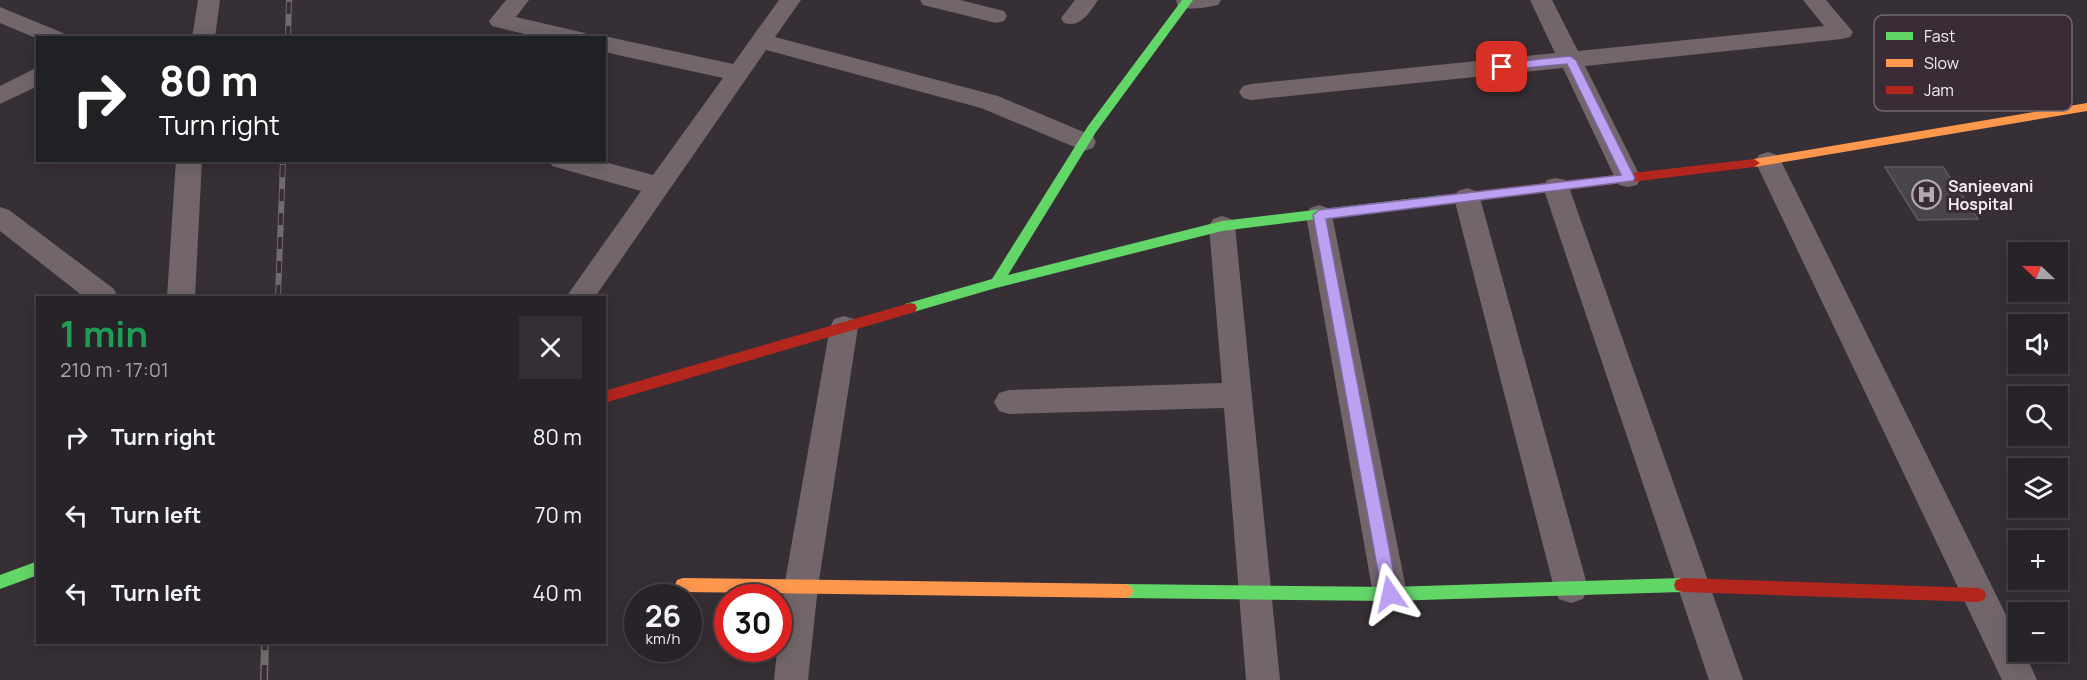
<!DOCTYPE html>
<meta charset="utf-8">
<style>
:root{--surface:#282328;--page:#342f34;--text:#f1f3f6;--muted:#a5a4a8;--line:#444045}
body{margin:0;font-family:Manrope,sans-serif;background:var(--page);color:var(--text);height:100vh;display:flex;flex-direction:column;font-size:22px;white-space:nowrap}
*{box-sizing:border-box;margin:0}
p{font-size:20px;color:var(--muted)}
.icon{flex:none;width:33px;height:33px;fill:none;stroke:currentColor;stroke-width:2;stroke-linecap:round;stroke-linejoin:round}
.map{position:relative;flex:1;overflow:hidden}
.side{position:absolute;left:36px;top:296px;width:570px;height:348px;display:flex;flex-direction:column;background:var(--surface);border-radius:0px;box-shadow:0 3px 15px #0003,0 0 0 2px var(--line)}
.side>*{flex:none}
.guide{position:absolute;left:36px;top:36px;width:570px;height:126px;border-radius:0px;box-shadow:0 3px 15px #0003,0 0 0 2px var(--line);background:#202124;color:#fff;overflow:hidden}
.needle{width:39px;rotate:292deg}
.controls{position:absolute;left:2008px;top:242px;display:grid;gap:12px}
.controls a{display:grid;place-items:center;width:60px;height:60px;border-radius:0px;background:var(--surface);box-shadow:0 3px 15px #0003,0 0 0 2px var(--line);font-size:30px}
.speed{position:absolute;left:624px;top:584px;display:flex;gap:12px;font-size:30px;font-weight:700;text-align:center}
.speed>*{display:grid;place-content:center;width:78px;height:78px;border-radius:50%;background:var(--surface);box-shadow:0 3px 15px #0003,0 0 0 2px var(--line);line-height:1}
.speed small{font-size:15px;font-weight:400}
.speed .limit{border:9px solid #d22;background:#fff;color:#111}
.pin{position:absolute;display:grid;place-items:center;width:51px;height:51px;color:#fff;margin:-26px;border-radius:12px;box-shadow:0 3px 9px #0006}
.me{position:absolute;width:66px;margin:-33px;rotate:349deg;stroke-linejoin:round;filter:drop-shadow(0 0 4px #0008)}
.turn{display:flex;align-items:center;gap:21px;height:126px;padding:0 24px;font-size:27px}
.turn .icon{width:78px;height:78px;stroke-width:2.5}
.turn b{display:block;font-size:42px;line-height:51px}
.round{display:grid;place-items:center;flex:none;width:63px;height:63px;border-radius:0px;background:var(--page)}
.head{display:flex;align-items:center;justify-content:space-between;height:102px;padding:0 24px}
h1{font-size:36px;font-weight:700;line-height:45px;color:#1e9e55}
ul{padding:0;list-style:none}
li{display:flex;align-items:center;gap:18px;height:78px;padding:0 24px}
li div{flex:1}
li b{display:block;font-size:22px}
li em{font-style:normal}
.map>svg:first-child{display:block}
</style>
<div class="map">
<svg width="2087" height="680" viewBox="0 0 2087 680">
<rect width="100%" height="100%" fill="#362f35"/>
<path fill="#49444a" stroke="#5f5a60" stroke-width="1.5" d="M 1885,167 L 1943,167 L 1978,219 L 1918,220 Z"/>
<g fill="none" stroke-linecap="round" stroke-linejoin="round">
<path fill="#72666a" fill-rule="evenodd" d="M 198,0 L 220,0 L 215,38 L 192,38 Z
M 506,0 L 529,0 L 516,17 L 585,33 L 588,38 L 541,38 L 492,26 L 489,21 Z
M 779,0 L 801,0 L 775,37 L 998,96 L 1093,136 L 1096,142 L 1093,148 L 1084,151 L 981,108 L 766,50 L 595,297 L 566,297 L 641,191 L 552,166 L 549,160 L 597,160 L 653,175 L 723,78 L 604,52 L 604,38 L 600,38 L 604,36 L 733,64 Z
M 920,0 L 960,0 L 1004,11 L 1007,16 L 1004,21 L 996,23 L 923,5 Z
M 1075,0 L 1098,0 C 1089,13 1081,28 1064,23 L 1061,18 Z
M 1176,0 L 1221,0 L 1218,5 C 1205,8 1191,10 1178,7 Z
M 1530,0 L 1552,0 L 1578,51 L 1824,26 L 1803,0 L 1826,0 L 1853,32 L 1850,37 L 1842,39 L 1585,66 L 1641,178 L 1637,185 L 1628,187 L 1619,185 L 1615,178 L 1563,68 L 1251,100 L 1243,98 L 1239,92 L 1243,86 L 1251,84 L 1555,53 Z
M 0,7 L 63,33 L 66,38 L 38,39 L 0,23 Z
M 38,67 L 38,86 L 0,104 L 0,86 Z
M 1768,152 L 1777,155 L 1781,161 L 2019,641 L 2019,651 L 2024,651 L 2037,680 L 2002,680 L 1755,161 L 1759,155 Z
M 176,160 L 202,160 L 195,297 L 167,297 Z
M 1556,178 L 1565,180 L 1569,187 L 1743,680 L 1709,680 L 1543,187 L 1547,180 Z
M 1467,188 L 1476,191 L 1480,198 L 1588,588 L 1583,599 L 1571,603 L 1559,599 L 1554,588 L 1454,198 L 1458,191 Z
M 1319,205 L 1328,208 L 1332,215 L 1407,594 L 1402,605 L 1390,610 L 1378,605 L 1373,594 L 1306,215 L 1310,208 Z
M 0,207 L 9,210 L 114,289 L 118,297 L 84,297 L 0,231 Z
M 1222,216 L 1231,219 L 1235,226 L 1280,680 L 1246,680 L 1224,408 L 1009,414 L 999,411 L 994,402 L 999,393 L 1009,390 L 1222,383 L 1209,226 L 1213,219 Z
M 844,316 L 854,319 L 858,327 L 818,587 L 808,680 L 774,680 L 784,587 L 830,327 L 834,319 Z"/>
<path fill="#63d668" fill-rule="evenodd" d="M 1182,0 L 1193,0 L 1096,132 L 1008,275 L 1222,221 L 1442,195 L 1448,200 L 1446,203 L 1222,231 L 996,288 L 910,313 L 905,312 L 903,308 L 905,304 L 992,279 L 1088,126 Z
M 38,561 L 38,575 L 0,589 L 0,575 Z
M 1682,578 L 1688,580 L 1690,585 L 1688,590 L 1682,592 L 1390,601 L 1125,598 L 1119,596 L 1117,591 L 1119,586 L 1125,584 L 1390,587 Z"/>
<path fill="#ff974d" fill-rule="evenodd" d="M 2087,103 L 2087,111 L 1754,167 L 1748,163 L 1754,159 Z
M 683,578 L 1125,584 L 1131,586 L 1133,591 L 1131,596 L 1125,598 L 683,592 L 677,590 L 675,585 L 677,580 Z"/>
<path fill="#b3261e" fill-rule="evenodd" d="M 1754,159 L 1760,163 L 1754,167 L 1442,205 L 1436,200 L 1442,195 Z
M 910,303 L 915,304 L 917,308 L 915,312 L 604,403 L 604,391 Z
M 1682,578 L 1978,588 L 1984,590 L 1986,595 L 1984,600 L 1978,602 L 1682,592 L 1676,590 L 1674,585 L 1676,580 Z"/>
<defs>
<path id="rail-far1" d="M 288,38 L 289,0
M 278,297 L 283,160"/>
<path id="rail" d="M 264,680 L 265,642"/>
</defs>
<use href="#rail-far1" stroke="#726a6d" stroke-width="6"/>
<use href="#rail" stroke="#726a6d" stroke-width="8"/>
<use href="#rail-far1" stroke="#392c36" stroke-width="4" stroke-dasharray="12" stroke-linecap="butt"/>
<use href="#rail" stroke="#392c36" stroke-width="5" stroke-dasharray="15" stroke-linecap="butt"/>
</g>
<path fill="#bca0f2" stroke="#7a689d" stroke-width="1.5" d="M 1570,56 L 1576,60 L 1635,178 L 1633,181 L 1326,219 L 1398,594 L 1396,599 L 1390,601 L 1384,599 L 1382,594 L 1313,215 L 1319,210 L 1621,175 L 1567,64 L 1502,70 L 1496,67 L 1502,63 Z"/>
<defs>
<symbol id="hospital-ring" viewBox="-11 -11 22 22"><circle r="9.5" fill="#392c36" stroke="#b2aab0" stroke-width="1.5"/><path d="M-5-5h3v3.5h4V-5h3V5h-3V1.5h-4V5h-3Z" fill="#b2aab0"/></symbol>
</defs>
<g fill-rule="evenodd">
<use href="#hospital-ring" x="1910" y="178" width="33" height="33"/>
</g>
<g text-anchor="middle" stroke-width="6" stroke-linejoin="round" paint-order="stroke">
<g font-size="16" font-weight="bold" fill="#f5ecf3" stroke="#392c36" text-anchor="start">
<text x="1948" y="192">Sanjeevani<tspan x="1948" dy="18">Hospital</tspan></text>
</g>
</g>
<rect x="1874" y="15" width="198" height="96" rx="9" fill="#392c36" stroke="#71666f" stroke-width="1.5"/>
<rect x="1886" y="32" width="27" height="8" fill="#63d668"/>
<rect x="1886" y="59" width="27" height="8" fill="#ff974d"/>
<rect x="1886" y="86" width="27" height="8" fill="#b3261e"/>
<g font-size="16" fill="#f5ecf3">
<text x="1924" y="42">Fast</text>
<text x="1924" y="69">Slow</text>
<text x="1924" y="96">Jam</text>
</g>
</svg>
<div class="controls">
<a><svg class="needle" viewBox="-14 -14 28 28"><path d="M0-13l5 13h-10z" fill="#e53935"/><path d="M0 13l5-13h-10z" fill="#a5a4a8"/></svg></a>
<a><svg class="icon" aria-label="sound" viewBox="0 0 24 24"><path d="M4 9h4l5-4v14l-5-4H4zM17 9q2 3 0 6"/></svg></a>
<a><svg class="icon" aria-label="search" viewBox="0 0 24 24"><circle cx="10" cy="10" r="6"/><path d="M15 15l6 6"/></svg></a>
<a><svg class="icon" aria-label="layers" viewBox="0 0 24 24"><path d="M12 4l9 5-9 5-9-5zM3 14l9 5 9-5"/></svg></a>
<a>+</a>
<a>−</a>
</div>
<div class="speed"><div>26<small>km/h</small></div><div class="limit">30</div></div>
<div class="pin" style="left:1502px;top:67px;background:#d93025"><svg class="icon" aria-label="arrive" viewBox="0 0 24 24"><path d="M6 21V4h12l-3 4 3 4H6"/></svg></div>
<svg class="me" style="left:1390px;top:594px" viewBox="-20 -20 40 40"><path d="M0-17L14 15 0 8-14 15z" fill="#bca0f2" stroke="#fff" stroke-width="4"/></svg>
<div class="guide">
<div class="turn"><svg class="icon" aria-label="right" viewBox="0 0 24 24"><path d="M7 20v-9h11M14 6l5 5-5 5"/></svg><div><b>80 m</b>Turn right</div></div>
</div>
<section class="side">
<div class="head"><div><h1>1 min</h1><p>210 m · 17:01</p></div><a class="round"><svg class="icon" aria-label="close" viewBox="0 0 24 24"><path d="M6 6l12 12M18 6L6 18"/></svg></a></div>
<ul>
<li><svg class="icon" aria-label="right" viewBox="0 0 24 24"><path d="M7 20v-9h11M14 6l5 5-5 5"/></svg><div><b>Turn right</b></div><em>80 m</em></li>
<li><svg class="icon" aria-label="left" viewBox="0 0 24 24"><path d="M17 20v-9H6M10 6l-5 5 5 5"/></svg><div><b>Turn left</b></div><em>70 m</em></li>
<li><svg class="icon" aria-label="left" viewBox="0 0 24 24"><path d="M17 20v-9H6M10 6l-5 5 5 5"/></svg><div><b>Turn left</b></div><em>40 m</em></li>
</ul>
</section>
</div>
